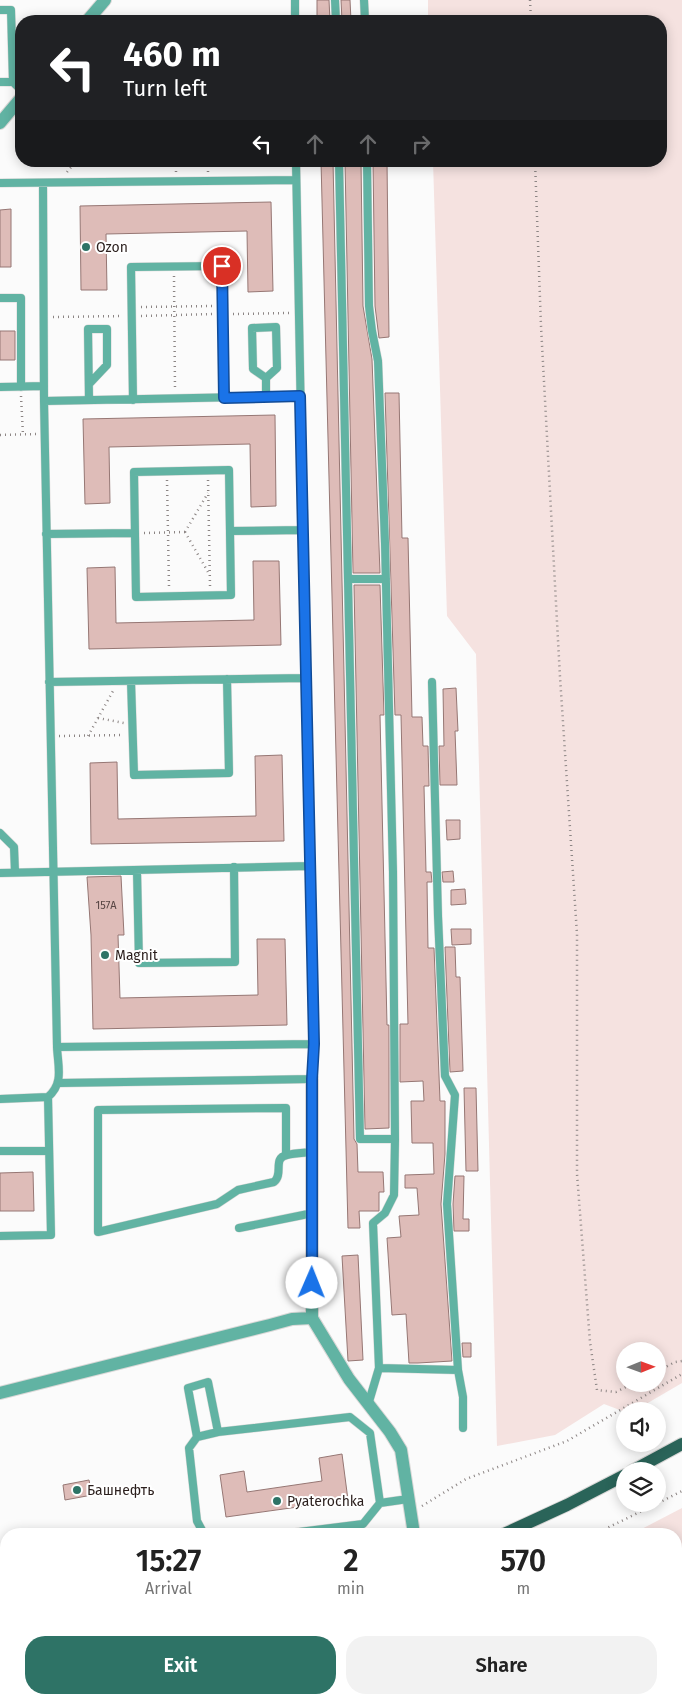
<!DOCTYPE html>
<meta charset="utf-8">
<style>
:root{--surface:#fff;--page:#f2f2f2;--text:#222;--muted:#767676;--accent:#2e7366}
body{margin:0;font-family:"Fira Sans",sans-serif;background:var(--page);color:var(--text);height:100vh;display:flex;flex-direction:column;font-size:19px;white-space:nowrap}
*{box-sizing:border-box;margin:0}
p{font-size:16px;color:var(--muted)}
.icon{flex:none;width:28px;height:28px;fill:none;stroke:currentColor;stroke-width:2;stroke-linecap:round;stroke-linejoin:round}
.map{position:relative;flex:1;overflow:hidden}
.side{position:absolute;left:0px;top:1528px;width:682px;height:176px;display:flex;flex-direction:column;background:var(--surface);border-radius:20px 20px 0 0;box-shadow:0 2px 12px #0003}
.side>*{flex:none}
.top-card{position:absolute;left:15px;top:15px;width:652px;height:152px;border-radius:20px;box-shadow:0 2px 12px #0003;background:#202124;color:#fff;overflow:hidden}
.needle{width:32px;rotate:89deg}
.buttons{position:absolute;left:616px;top:1342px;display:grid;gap:10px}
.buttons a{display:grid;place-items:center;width:50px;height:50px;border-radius:50%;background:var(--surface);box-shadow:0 2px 12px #0003;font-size:25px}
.pin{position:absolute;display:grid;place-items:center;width:42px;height:42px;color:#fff;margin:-21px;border:2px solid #fff;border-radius:50%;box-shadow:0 1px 5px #0007}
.me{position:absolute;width:55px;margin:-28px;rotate:1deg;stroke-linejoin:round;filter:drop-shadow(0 0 4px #0008)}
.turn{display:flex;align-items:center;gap:18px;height:105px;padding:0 25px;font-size:22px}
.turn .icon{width:65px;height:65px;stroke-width:2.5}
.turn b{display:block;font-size:35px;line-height:42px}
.lanes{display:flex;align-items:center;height:48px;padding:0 25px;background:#0003;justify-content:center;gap:25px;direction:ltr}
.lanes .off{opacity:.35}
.eta{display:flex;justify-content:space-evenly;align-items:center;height:85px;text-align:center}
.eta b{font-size:30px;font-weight:600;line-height:35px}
.action{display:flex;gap:10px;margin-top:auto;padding:10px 25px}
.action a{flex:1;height:58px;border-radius:20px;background:var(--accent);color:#fff;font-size:20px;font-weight:600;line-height:58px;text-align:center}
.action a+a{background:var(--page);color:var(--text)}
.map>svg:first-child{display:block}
</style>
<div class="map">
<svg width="682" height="1703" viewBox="0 0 682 1703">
<rect width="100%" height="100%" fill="#fbfbfb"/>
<path fill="#f5e2e0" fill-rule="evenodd" d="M 428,0 L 682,0 L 682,1383 L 634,1411 L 625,1412 L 604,1404 L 555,1435 L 497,1446 L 476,654 L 447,616 L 433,161 L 661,161 L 661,21 L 428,21 ZM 625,1351 L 658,1351 L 658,1384 L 625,1384 Z
M 682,1508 L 682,1703 L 468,1703 L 467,1698 L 676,1698 L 676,1534 L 632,1534 Z
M 6,1555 L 6,1620 L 0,1621 L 0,1560 Z"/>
<path fill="#debcb8" stroke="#967774" d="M 317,0 L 329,0 L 330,21 L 317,21 Z
M 341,0 L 350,0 L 351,21 L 342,21 Z
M 321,161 L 333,161 L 354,1139 L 357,1144 L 358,1172 L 383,1172 L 384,1192 L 379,1192 L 379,1211 L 359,1211 L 360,1228 L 348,1228 Z
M 345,161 L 361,161 L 363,306 L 372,359 L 380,573 L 353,573 Z
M 373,161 L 387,161 L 389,337 L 379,338 L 375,306 Z
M 271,202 L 273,291 L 248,292 L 247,231 L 106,234 L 107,290 L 81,290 L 80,206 Z
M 11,209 L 11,267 L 0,267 L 0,210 Z
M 0,331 L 15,331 L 15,360 L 0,360 Z
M 385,393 L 399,393 L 402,538 L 408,538 L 412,717 L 422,717 L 423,746 L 428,746 L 429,786 L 424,786 L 426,872 L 431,872 L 432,882 L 427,882 L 428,948 L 434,948 L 440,1101 L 445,1101 L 445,1154 L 441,1204 L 452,1361 L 418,1363 L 409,1363 L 406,1314 L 392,1315 L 387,1238 L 401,1237 L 399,1216 L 419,1215 L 417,1188 L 405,1188 L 405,1175 L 434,1174 L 433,1143 L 412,1143 L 411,1101 L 424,1101 L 423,1081 L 400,1082 L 400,1024 L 408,1024 L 401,715 L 395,715 Z
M 275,415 L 276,506 L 251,507 L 250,444 L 109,447 L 110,503 L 85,504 L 83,419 Z
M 253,561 L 279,561 L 281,645 L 89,649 L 87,568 L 115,567 L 116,623 L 254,620 Z
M 354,585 L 380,585 L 384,715 L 380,715 L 387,1025 L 389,1025 L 389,1128 L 365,1129 Z
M 456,688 L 458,731 L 455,731 L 457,785 L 440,785 L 439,746 L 444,746 L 443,689 Z
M 282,755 L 284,841 L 91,844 L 90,763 L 117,762 L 118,819 L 256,816 L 255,756 Z
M 446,820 L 460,820 L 460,839 L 447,840 Z
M 453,871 L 454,882 L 443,882 L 442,872 Z
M 121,876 L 124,935 L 118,935 L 120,998 L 258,995 L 257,939 L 285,939 L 287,1025 L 93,1029 L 91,935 L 87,877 Z
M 465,889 L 466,904 L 451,905 L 451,890 Z
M 451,929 L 471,929 L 471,944 L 452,945 Z
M 445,947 L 455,947 L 456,977 L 460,977 L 463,1071 L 450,1072 Z
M 464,1088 L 476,1088 L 478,1171 L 466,1171 Z
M 33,1172 L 34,1211 L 0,1211 L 0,1173 Z
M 455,1176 L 464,1176 L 463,1219 L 469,1219 L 469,1231 L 454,1231 L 453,1204 Z
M 358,1255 L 363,1360 L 348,1361 L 342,1256 Z
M 462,1343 L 471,1343 L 471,1357 L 463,1357 Z
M 342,1454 L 348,1500 L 226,1517 L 220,1475 L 244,1471 L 247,1492 L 322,1481 L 319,1458 Z
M 89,1480 L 92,1495 L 65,1500 L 63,1485 Z"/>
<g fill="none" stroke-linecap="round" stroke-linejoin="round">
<defs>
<path id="lane" d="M 295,0 L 295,21
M 335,0 L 336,21
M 364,0 L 365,21
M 0,10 L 11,10 L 13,82 L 21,90
M 0,82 L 13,82
M 339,161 L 360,1139 L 395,1139
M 367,161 L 369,306 L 372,331 L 378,361 L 385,543 L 393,872 L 395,1139 L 394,1195 L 385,1213 L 373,1223 L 379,1368 L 368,1405
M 0,183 L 296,180
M 0,298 L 21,298 L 21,387
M 266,378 L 253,369 L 252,328 L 276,327 L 277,368 L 266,378 L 266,397
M 89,384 L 107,365 L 107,329 L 88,329 L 89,400
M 0,387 L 44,386
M 133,400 L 131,267 L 222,266 L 224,398
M 44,401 L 300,396
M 229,470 L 231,595 L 136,597 L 134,472 Z
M 230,531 L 302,530
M 46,534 L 135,533
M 349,579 L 386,579
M 131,681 L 134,775 L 229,773 L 227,679
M 49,682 L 306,678
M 432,682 L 438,916 L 445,1076 L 455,1095 L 447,1204 L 458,1370 L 463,1397 L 463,1428
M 0,833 L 14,847 L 15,872
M 137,870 L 139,963 L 235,962 L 234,867
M 0,873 L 310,866
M 57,1047 L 313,1044
M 59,1083 L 312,1079 L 313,1044 L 296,161
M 0,1099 L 48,1097 C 64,1083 58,1067 57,1047 L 44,401 L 43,183
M 0,1151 L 49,1151
M 286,1155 L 286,1108 L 98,1110 L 98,1232 L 217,1204 L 238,1190 L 274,1182 C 284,1174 272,1158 287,1155 C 295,1153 304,1153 312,1152
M 239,1228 L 313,1213
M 0,1236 L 51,1235 L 48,1097
M 379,1368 L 458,1370
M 197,1437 L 188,1388 L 208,1382 L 218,1432
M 380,1503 L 408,1499
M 204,1534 L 197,1521 L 189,1448 L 197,1437 L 218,1432 L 350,1417 L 370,1433 L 380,1503 L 363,1524 L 283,1534
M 0,1688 L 6,1687
M 390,1698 L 390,1703
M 102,1700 L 122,1698"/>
<path id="street" d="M 87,21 L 105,0
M 0,123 L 21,98
M 312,1079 L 312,1318 L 349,1379 L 390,1432 L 401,1450 L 414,1534
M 0,1393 L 270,1325 L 292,1319 L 312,1318"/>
<path id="secondary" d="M 427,1698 L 427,1703"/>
<path id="primary" d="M 632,1471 L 682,1444
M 504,1534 L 567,1505 L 625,1475
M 0,1637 L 6,1636"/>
</defs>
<use href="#lane" stroke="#dad8d7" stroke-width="9"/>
<use href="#street" stroke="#dad8d7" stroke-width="14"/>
<use href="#secondary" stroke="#dad8d7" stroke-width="14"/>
<use href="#primary" stroke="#dad8d7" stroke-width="14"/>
<path stroke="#8c8584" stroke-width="2.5" stroke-dasharray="1 4" stroke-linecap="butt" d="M 530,0 L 531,21
M 176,161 L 176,172
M 208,161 L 208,172
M 535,161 L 541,326 L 560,677 L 577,934 L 577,1174 L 590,1342 L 597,1390 L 616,1392 L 632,1384
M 67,172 L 76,161
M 174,276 L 175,390
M 141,307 L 213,306
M 233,314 L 290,313
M 141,316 L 213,314
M 53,317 L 123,316
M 21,396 L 23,435
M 0,435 L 36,434
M 167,480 L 169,587
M 208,480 L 210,586
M 185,532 L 208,572
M 185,532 L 208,493
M 144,533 L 185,532
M 98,718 L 124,723
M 59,736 L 124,735
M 88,736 L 113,691
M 658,1371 L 675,1362 L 682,1361
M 658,1503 L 682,1491
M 422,1506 L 466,1479 L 567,1441 L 682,1374
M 595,1534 L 656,1504
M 676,1551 L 682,1548
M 674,1703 L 682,1688"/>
<use href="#lane" stroke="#61b3a3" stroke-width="8"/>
<use href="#street" stroke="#61b3a3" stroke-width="12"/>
<use href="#secondary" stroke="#098a78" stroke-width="12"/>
<use href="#primary" stroke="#2a6459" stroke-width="12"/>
</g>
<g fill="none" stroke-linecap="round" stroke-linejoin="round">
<defs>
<path id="route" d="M 222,266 L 224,398 L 300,396 L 314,1044 L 312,1079 L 312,1283"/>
</defs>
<use href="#route" stroke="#114b97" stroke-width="12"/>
<use href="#route" stroke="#1a73e8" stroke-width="9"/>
</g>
<g fill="#2e7366" stroke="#fff" stroke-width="2">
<circle cx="86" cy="247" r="5"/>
<circle cx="105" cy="955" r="5"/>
<circle cx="77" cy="1490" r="5"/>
<circle cx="277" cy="1501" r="5"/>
</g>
<g text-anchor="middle" stroke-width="4" stroke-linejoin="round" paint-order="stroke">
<g font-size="11" fill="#584644">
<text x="106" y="909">157А</text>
</g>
<g font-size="14" fill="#2b1f1d" stroke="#fff" text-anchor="start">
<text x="96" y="252">Ozon</text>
<text x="115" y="960">Magnit</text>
<text x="87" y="1495">Башнефть</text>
<text x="287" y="1506">Pyaterochka</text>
</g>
</g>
</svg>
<div class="buttons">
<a><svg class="needle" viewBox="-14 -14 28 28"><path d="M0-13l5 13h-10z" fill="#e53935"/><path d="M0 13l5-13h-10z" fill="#767676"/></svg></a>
<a><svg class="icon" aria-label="sound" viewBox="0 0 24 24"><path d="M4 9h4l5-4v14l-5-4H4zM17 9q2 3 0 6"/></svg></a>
<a><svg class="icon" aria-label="layers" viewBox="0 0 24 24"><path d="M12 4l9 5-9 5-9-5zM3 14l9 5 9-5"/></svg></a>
</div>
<div class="pin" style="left:222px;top:266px;background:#d93025"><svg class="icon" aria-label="arrive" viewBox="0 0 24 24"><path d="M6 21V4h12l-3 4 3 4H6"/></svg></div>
<svg class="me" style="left:312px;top:1283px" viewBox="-20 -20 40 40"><circle r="19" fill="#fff"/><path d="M0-13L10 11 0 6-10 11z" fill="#1a73e8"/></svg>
<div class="top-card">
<div class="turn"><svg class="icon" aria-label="left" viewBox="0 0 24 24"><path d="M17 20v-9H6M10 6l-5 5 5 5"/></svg><div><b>460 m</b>Turn left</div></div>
<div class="lanes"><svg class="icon" aria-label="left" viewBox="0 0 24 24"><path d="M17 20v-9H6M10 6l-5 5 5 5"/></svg><svg class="icon off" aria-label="ahead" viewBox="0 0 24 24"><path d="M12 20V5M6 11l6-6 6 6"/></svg><svg class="icon off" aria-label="ahead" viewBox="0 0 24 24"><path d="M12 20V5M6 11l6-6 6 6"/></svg><svg class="icon off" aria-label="right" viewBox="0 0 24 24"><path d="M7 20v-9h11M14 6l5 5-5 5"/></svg></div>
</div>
<section class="side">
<div class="eta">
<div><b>15:27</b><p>Arrival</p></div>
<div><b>2</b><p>min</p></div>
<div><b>570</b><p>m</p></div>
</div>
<div class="action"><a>Exit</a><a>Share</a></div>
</section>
</div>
